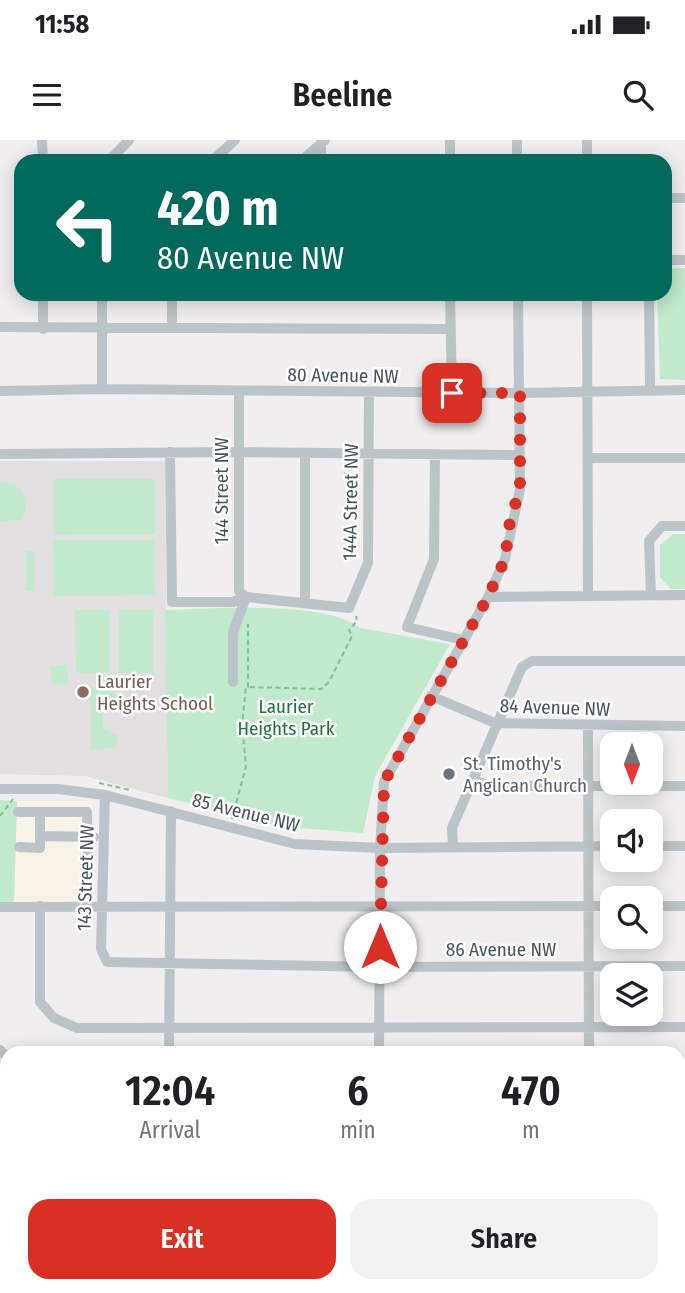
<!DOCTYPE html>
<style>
:root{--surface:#fff;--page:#f2f2f2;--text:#202124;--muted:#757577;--accent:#d93025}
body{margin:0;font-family:"Fira Sans Condensed",sans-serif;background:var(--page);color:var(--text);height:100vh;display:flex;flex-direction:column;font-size:26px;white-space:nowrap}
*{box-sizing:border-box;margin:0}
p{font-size:23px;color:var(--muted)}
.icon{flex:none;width:38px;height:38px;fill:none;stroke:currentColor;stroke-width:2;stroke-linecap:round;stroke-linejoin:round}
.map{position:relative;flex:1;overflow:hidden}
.drawer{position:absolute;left:0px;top:906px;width:686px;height:247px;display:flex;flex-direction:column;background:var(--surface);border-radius:21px 21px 0 0;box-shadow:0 4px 18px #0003}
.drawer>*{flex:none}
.top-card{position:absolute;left:14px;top:14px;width:658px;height:147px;border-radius:21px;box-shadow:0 4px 18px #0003;background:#00695c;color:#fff;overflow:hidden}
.needle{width:46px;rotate:180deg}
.fabs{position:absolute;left:600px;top:592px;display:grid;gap:14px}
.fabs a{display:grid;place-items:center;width:63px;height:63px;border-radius:14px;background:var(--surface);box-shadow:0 4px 18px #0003;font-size:35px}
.pin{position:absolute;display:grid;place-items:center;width:60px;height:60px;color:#fff;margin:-30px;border-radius:14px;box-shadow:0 4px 10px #0006}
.me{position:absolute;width:77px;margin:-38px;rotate:0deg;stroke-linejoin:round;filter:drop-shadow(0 0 5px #0008)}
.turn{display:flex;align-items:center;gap:24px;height:147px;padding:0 28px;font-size:32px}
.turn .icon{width:91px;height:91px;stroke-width:2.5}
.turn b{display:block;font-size:49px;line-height:60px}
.eta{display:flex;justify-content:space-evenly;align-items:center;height:119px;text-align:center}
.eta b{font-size:42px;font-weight:600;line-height:49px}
.primary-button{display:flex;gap:14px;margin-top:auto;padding:14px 28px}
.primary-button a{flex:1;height:80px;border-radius:21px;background:var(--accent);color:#fff;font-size:28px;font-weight:600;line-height:80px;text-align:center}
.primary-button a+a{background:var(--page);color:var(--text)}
.status{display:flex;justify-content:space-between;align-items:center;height:49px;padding:0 35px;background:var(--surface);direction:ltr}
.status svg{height:19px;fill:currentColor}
header{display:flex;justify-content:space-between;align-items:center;height:91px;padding:0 28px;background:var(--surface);font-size:32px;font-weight:600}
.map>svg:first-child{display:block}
</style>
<div class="status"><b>11:58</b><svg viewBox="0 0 49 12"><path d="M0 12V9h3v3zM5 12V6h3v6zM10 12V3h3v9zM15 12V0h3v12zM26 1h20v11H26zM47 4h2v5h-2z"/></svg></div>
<header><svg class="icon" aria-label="menu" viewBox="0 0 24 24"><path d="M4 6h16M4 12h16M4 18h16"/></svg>Beeline<svg class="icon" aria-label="search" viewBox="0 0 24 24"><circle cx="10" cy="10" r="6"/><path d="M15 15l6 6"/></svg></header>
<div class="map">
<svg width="685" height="1153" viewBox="0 0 685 1153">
<rect width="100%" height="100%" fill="#f0eeee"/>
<path fill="#f9f2e8" d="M 17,661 L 92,661 L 92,761 L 14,764 Z"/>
<path fill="#e1dfdf" d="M 0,321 L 165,321 L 168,658 L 85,636 L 0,634 Z"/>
<path fill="#c1e9cb" d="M 675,128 L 685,128 L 685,240 L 660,239 L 657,154 L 665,154 L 665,131 Z
M 54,339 L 155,339 L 155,394 L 54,395 Z
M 0,342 L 14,344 C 26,354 29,366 22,380 L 0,381 Z
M 673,394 L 685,394 L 685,449 L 671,449 L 660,437 L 660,405 Z
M 53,400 L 154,400 L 155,455 L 54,456 Z
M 26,411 L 34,411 L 34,451 L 26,451 Z
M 75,470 L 110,470 L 110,533 L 76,533 Z
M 119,470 L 153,470 L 153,533 L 119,533 Z
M 165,470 C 213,469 324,460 360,488 L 450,504 L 375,636 L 363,693 L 286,687 L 168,658 Z
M 67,525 L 68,544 L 52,545 L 51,526 Z
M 80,547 L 110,547 L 121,561 L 111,572 L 103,573 L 103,589 L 117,595 L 117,607 L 91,610 L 91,564 Z
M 0,660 L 17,661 L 14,764 L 0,765 Z
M 393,1146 L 510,1146 L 510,1153 L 393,1153 Z"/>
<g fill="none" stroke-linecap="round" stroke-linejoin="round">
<path stroke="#7dc297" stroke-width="2" stroke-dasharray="5 3.5" stroke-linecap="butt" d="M 250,547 L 321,549 L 329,542 L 352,496 L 349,490 L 357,481 L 356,476
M 99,643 L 130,650
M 0,676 L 13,659
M 232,679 L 246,626 L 242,585 L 246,547 L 248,547 L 248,484"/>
<path stroke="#bbc4c8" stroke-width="10" d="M 42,0 L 43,21
M 450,0 L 450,21
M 517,0 L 517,21
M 587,0 L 587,21
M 321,2 L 321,21
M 109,21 L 129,0
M 212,21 L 235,0
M 301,21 L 325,0
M 665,58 L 685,58
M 665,120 L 685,120
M 43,154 L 43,189
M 172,154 L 172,186
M 450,154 L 452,253
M 587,154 L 588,456
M 649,154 L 650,250
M 0,187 L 449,189
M 102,249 L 102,154
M 0,251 L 102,249 L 520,253 L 685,250
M 239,251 L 239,451 L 246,457 L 349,468 L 368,423 L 369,253
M 170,312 L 172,462 L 233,462 L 246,457
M 305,313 L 305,463
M 0,314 L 239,312 L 519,315
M 435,314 L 434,419 L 407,487 L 463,500
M 589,318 L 685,318
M 651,455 L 649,401 L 662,386 L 685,386
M 488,457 L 685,455
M 233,542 L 233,492 L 246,457
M 431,556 L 495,583 L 685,586
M 588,587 L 589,914
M 474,640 L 489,646 L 685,646
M 0,649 L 58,649 L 105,655 L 295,704 L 380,708 L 612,706
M 105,655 L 101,809 L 107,822 L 380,827 L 685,826
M 18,672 L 87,672 L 88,730
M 40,672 L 40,696 L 94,697
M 453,706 L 452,688 L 522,527 L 532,521 L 685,521
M 651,706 L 685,706
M 19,707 L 40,708 L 40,696
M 40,766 L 40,862 L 54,878 L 77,888 L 685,887
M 651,766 L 685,766
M 0,767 L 612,766
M 0,910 L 7,917
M 169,914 L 171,671
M 379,914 L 380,708 L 384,642 L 488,457 L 505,419 L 520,349 L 518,154
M 679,943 L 685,943
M 679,978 L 685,978
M 0,1015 L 7,1008
M 679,1044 L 685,1044
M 679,1114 L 685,1114
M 100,1146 L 100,1153
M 380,1146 L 380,1153
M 589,1146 L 589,1153
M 36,1153 L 36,1146
M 517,1153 L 517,1146"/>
<path stroke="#b0c0c9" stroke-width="14" d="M 0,934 L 7,948
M 679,961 L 685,961
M 0,992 L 7,978"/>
</g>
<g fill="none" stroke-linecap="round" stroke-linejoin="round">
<path stroke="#d93025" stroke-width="12" stroke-dasharray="0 21.6" d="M 380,807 L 384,642 L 488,457 L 505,419 L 510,381 L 520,349 L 520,253 L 452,253"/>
</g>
<circle fill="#8d6e63" stroke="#fff" stroke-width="2.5" cx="83" cy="552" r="7"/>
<circle fill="#6b7280" stroke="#fff" stroke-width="2.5" cx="449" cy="634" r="7"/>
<g text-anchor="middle" stroke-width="5" stroke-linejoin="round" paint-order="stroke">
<g font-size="19" fill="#485358" stroke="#fff">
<text transform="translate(343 235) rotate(1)" y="7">80 Avenue NW</text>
<text transform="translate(221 351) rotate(-90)" y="7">144 Street NW</text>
<text transform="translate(350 362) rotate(-89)" y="7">144A Street NW</text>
<text transform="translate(555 567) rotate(2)" y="7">84 Avenue NW</text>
<text transform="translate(246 672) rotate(14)" y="7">85 Avenue NW</text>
<text transform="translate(85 738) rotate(-88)" y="7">143 Street NW</text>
<text x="501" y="816">86 Avenue NW</text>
</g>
<g font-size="19" fill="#785e54" stroke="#fff" text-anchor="start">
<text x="97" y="548">Laurier<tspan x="97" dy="22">Heights School</tspan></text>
</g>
<g font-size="19" fill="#22713f" stroke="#fff">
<text x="286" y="573">Laurier<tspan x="286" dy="22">Heights Park</tspan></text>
</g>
<g font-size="19" fill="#5b616d" stroke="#fff" text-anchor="start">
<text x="463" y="630">St. Timothy's<tspan x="463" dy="22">Anglican Church</tspan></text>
</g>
</g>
</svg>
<div class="fabs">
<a><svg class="needle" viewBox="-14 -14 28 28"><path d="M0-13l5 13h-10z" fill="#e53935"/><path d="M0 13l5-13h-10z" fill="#757577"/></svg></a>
<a><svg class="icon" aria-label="sound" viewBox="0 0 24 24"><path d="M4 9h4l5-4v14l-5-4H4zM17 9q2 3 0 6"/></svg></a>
<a><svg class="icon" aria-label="search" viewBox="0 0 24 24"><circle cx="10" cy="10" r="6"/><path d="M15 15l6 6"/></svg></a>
<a><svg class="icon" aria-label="layers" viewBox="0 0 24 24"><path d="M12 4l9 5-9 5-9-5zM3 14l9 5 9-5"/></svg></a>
</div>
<div class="pin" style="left:452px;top:253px;background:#d93025"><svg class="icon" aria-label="arrive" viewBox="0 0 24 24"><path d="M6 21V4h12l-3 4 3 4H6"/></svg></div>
<svg class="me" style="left:380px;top:807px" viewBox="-20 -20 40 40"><circle r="19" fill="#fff"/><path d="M0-13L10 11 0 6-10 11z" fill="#d93025"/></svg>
<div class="top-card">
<div class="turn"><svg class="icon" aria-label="left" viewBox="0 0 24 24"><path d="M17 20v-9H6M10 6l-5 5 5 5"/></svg><div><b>420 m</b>80 Avenue NW</div></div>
</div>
<section class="drawer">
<div class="eta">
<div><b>12:04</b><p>Arrival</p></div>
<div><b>6</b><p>min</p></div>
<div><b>470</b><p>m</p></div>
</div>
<div class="primary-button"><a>Exit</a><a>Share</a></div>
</section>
</div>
